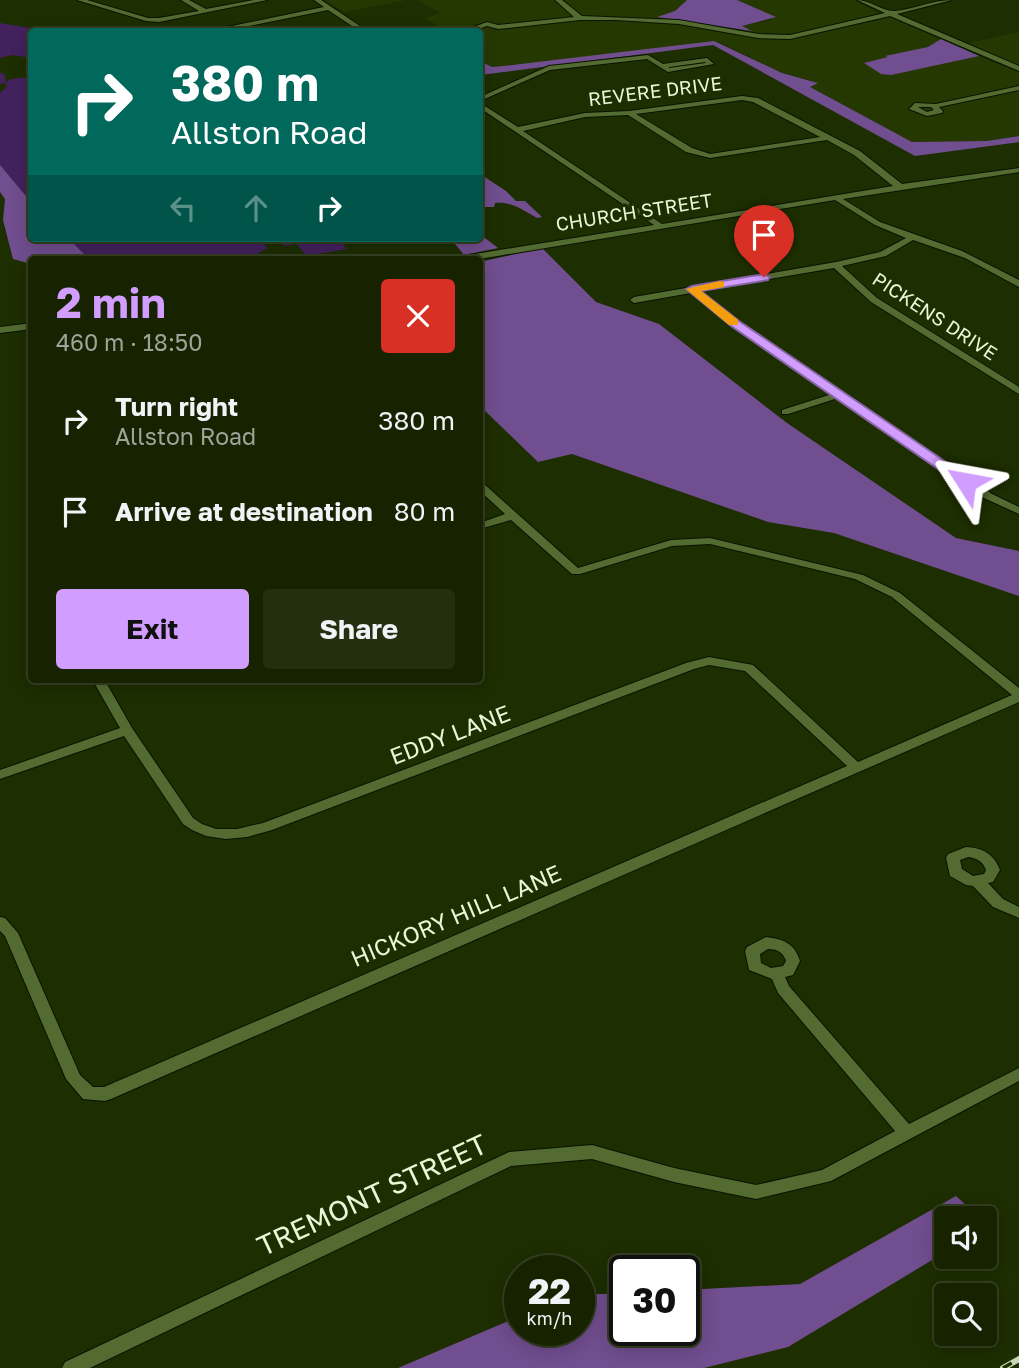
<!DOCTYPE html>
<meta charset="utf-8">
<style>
:root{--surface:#162200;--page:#232f0f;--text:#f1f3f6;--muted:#9ea499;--line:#353f22;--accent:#d19dfe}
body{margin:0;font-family:"Golos Text",sans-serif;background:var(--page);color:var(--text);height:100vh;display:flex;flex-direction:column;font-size:26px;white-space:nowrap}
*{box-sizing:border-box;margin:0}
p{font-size:23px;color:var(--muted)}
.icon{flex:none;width:38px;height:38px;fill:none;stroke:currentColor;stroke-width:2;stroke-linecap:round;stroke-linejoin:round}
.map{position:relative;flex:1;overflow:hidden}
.details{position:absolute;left:28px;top:256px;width:455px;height:427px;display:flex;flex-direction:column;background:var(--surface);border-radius:7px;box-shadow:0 4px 18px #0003,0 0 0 2px var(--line)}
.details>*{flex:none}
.guide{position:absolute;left:28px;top:28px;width:455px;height:214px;border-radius:7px;box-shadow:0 4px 18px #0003,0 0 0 2px var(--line);background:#00695c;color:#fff;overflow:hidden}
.tools{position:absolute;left:934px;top:1206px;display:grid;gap:14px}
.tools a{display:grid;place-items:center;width:63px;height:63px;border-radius:7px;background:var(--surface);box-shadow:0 4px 18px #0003,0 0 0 2px var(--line);font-size:35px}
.speed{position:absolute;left:504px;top:1255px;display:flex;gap:14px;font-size:35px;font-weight:700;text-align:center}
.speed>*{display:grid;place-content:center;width:91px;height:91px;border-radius:50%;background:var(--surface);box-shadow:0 4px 18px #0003,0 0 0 2px var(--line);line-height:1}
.speed small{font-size:18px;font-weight:400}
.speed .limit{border:4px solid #111;border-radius:10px;background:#fff;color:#111}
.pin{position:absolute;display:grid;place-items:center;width:60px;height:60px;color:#fff;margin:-72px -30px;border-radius:50% 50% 50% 0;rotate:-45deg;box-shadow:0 0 7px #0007}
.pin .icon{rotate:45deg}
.me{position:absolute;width:77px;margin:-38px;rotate:304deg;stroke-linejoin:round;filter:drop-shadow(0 0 5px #0008)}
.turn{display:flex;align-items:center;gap:24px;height:147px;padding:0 28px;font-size:32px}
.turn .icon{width:91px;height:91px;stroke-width:2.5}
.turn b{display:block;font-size:49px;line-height:60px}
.lanes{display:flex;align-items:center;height:66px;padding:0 28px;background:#0003;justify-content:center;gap:35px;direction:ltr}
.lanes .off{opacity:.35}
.round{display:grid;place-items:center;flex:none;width:74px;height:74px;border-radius:7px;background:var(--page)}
.head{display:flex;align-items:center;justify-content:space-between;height:119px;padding:0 28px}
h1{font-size:42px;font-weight:700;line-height:52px;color:var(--accent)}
.cta{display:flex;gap:14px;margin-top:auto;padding:14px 28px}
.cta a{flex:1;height:80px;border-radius:7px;background:var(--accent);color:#111;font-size:28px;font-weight:700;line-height:80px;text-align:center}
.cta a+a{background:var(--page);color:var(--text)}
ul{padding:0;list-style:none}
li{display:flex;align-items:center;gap:21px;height:91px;padding:0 28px}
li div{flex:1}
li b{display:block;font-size:26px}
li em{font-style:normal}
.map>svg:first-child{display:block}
</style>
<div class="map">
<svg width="1019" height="1368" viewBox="0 0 1019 1368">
<rect width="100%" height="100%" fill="#1d2e00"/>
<path fill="#253802" d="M 325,0 L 407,0 L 345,12 Z
M 418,0 L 687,0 L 675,11 L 658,17 L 741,31 L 750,30 L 741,26 L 772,20 L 737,0 L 855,0 L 880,14 L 798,35 L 739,34 L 761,38 L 797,38 L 890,17 L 1002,66 L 1006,64 L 964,44 L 1019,32 L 1019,136 L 987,141 L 912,142 L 809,87 L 817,82 L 782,73 L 722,43 L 492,67 L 480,61 L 480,32 L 448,31 L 424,18 L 440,13 Z"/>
<path fill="#43215d" d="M 0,23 L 30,28 L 31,58 L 12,55 L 0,58 Z
M 0,72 L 5,75 L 6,82 L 11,79 L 31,77 L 31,202 L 0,165 L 0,93 L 7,86 L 5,83 L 0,84 Z
M 68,238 L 260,238 L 267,248 L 255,255 L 256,259 L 89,259 Z
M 276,238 L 337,238 L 347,249 L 307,256 L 296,244 L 284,246 Z"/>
<path fill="#714e8f" d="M 687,0 L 737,0 L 776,17 L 742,26 L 752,31 L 657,17 L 675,11 Z
M 941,39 L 979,56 L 891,75 L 881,74 L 864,63 L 888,57 L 885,56 L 928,47 Z
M 714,41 L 782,73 L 818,83 L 810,87 L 912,142 L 987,141 L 1019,136 L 1019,142 L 915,156 L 713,45 L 480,75 L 480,61 L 492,67 L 503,66 Z
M 0,165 L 31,202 L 32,238 L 68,238 L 89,259 L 32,259 L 31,264 L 13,259 L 3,220 L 5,199 L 0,192 Z
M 480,174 L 506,191 L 516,201 L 525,201 L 542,217 L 537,218 C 523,210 511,201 495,203 L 494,207 L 480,207 Z
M 480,234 L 498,248 L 464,255 L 455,244 L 458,238 L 480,238 Z
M 542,248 L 596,302 L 659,324 L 787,423 L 956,538 L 1019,551 L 1019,596 L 834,533 L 768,522 L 572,454 L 538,462 L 480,406 L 480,262 Z
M 956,1196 L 980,1218 L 947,1218 L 947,1251 L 788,1347 L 704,1368 L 398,1368 L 520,1316 L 520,1330 L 579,1330 L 579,1295 L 625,1293 L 625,1330 L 684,1330 L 684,1290 L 800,1284 Z"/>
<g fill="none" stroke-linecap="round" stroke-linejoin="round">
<defs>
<path id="minor" d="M 77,0 L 87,0 L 148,18 L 159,18 L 199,11 L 181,0 L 189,0 L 206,9 L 254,0 L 267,0 L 159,22 L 146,21 Z
M 314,0 L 321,0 L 369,32 L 361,32 L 328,10 L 219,32 L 203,32 L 324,7 Z
M 555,0 L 562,0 L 582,16 L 679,20 L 758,34 L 790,35 L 885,13 L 857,0 C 870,0 883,12 895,11 C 915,9 932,0 952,0 L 897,14 L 1019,66 L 1019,71 L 890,16 L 790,39 L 758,38 L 679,24 L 616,20 L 580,20 L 498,29 L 487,26 L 478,29 L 480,32 L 480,33 L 480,32 L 473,32 L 471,28 L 487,22 L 498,25 L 574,17 Z
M 648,55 L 663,64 L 707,58 L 714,64 L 668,72 L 647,59 L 550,70 L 480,101 L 480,97 L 549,66 ZM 706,63 L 669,68 L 669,67 L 705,62 Z
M 1019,86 L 1019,90 L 939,107 L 943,111 L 942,113 L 927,116 L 909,109 L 915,103 L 936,104 ZM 918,107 L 931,107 L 934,110 L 927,112 Z
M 742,96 L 758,98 L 860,151 L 902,184 L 1019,168 L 1019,172 L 843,199 L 880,222 L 962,251 L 1019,280 L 1019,287 L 965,258 L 913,240 L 886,256 L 842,266 L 877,298 L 1019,387 L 1019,394 L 871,302 L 834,268 L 700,291 L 738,321 L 992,494 L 1019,507 L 1019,514 L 984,498 L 838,398 L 788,414 L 782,414 L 782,410 L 832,394 L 732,325 L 691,293 L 634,303 L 630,300 L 634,297 L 836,262 L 880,252 L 906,238 L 875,225 L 835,200 L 479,259 L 459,259 L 463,256 L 654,225 L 480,108 L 480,103 L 518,127 L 585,113 L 629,111 ZM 742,100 L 753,102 L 820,137 L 710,154 L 692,148 L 636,114 ZM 628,115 L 686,152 L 710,158 L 827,140 L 854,155 L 893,186 L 662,224 L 523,131 L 585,117 Z
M 32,323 L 32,329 L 0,333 L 0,327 Z
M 480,483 L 484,484 L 578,568 L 671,540 L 710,538 L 863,575 L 900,593 L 1019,688 L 1019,702 L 111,1099 L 105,1101 L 83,1099 L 66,1079 L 5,936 L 0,931 L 0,917 L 5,918 L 18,933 L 80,1075 L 93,1087 L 104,1087 L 847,766 L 745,671 L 709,665 L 694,669 L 272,830 L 247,837 L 226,839 L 206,836 L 192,830 L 183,824 L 124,736 L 0,779 L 0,770 L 120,728 L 92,679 L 104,679 L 132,728 L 193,818 L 202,824 L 216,829 L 237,829 L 263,823 L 686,663 L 709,657 L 753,665 L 858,762 L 1012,695 L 892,597 L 855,579 L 710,544 L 672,546 L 580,574 L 572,574 L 511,520 L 480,529 L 480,523 L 505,514 L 480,491 Z
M 966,847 C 983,848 994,854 1000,870 L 993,882 L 988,883 L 1003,899 L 1019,907 L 1019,918 L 993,907 L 973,886 L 966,885 L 950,876 L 946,858 L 948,854 ZM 968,857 C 976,858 983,861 986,870 L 984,874 L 973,876 L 962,869 L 960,860 Z
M 766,937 C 784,939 795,944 800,961 L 793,975 L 785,977 L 789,986 L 909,1124 L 1019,1068 L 1019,1081 L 831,1181 L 756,1199 L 674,1182 L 592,1159 L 511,1166 L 90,1368 L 62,1368 L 65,1362 L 509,1152 L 592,1145 L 674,1168 L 756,1185 L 822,1170 L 895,1131 L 778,993 L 772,979 L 749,970 L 745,951 L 747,947 ZM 768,949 C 777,949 783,952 786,961 L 783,966 L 771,968 L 761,963 L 760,954 Z"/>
</defs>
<use href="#minor" stroke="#091400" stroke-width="2"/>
<use href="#minor" fill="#536b31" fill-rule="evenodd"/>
<defs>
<path id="rail" d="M 1003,1368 L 1019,1359"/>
</defs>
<use href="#rail" stroke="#c7d7b4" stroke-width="6"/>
<use href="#rail" stroke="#1d2e00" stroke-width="3.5" stroke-dasharray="10" stroke-linecap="butt"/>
</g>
<path fill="#d19dfe" stroke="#8866a5" stroke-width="2" d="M 764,274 L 770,277 L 768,280 L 701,291 L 739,321 L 971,479 L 971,485 L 961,485 L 731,326 L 686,289 L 692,286 Z"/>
<path fill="#f59e0b" d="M 720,281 L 724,282 L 724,287 L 701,291 L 738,320 L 738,325 L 729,325 L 686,289 Z"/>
<g text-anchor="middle" stroke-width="7" stroke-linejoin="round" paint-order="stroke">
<g font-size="19" fill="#e8f7d7" stroke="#1d2e00">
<text transform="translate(655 91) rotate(-7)" y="7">REVERE DRIVE</text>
<text transform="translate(634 212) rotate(-9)" y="7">CHURCH STREET</text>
<text transform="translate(935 316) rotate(33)" y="7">PICKENS DRIVE</text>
</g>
<g font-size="23" fill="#e8f7d7" stroke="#1d2e00">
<text transform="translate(450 735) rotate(-21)" y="8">EDDY LANE</text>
<text transform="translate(456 916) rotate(-23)" y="8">HICKORY HILL LANE</text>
</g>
<g font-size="28" fill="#e8f7d7" stroke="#1d2e00">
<text transform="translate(372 1195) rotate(-25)" y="10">TREMONT STREET</text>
</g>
</g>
</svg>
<div class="tools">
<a><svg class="icon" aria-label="sound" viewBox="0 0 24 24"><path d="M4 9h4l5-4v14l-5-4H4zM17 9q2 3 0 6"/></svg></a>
<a><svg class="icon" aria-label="search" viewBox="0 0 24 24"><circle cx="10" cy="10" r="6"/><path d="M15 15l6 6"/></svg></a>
</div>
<div class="speed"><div>22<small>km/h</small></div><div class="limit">30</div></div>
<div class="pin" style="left:764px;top:277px;background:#d93025"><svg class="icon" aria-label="arrive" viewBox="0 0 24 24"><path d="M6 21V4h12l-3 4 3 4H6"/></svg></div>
<svg class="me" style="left:966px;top:482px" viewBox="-20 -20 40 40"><path d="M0-17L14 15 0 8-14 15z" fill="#d19dfe" stroke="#fff" stroke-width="4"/></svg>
<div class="guide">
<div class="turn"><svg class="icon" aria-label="right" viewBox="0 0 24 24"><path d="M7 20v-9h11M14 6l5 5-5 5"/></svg><div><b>380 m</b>Allston Road</div></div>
<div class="lanes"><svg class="icon off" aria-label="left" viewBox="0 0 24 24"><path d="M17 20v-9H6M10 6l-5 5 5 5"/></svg><svg class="icon off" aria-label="ahead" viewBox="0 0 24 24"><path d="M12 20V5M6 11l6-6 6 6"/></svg><svg class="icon" aria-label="right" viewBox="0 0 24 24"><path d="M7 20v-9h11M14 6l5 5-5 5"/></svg></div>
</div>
<section class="details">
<div class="head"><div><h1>2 min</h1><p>460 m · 18:50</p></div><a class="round" style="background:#d93025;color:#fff"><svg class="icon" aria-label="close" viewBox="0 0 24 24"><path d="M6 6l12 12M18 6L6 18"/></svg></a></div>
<ul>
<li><svg class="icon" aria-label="right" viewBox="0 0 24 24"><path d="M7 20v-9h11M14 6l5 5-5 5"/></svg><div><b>Turn right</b><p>Allston Road</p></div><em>380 m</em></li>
<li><svg class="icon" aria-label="arrive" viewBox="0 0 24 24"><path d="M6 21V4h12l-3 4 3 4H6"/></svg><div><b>Arrive at destination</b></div><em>80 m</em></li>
</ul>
<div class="cta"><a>Exit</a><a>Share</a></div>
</section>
</div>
